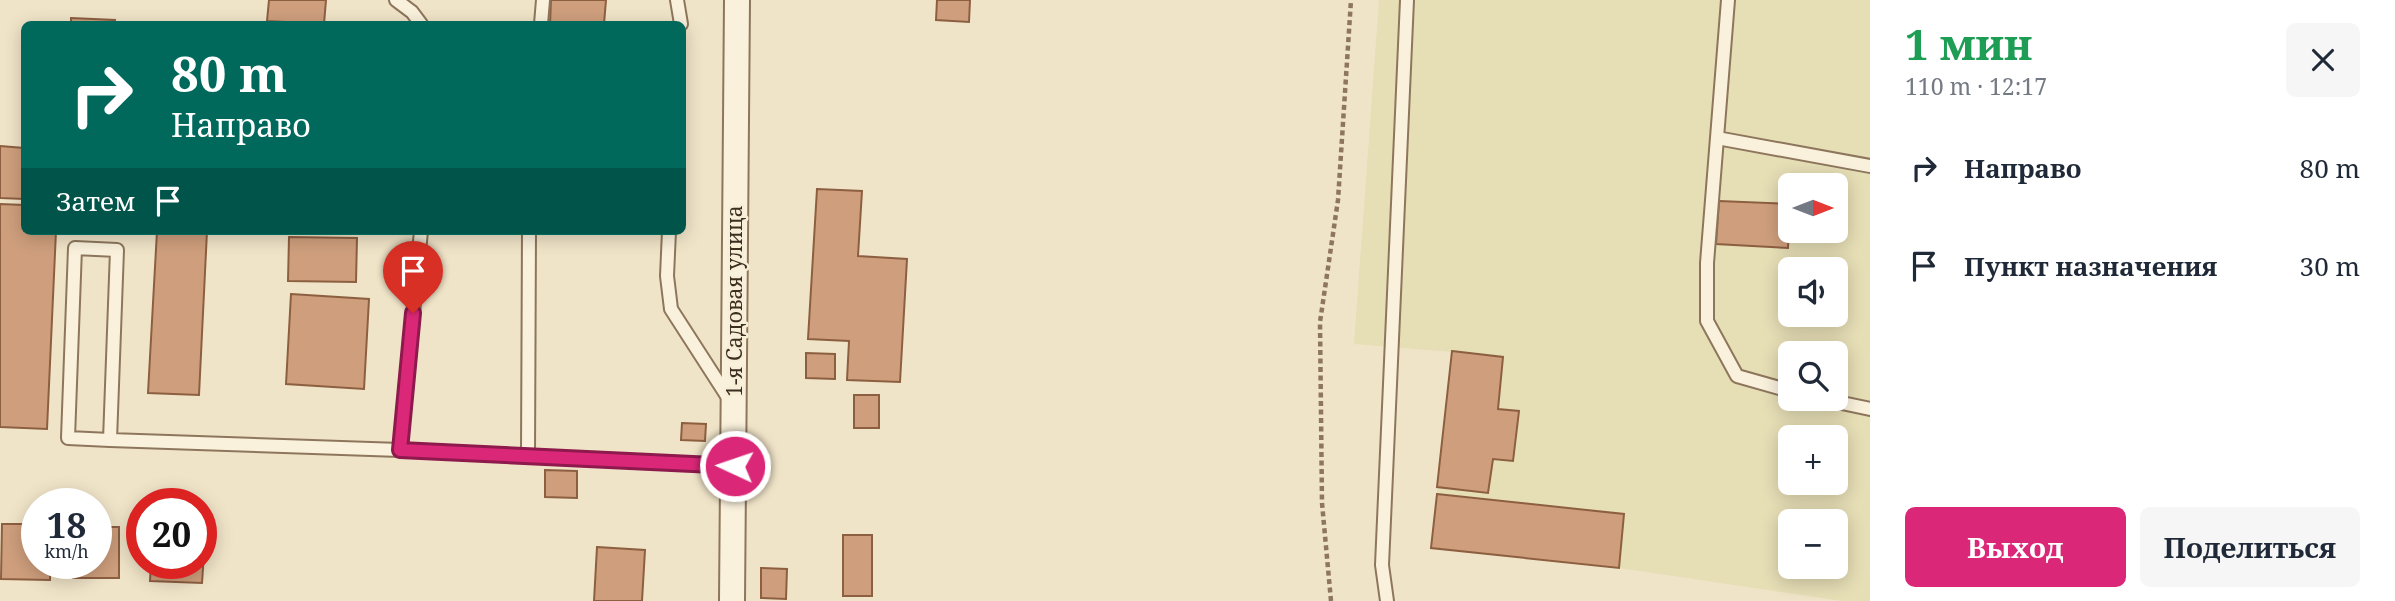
<!DOCTYPE html>
<html lang="ru">
<meta charset="utf-8">
<style>
:root{--surface:#fff;--page:#f6f6f7;--text:#1f2937;--muted:#747a83;--accent:#db2777}
body{margin:0;font-family:"Noto Serif",serif;background:var(--page);color:var(--text);height:100vh;display:flex;flex-direction:column;font-size:26px;white-space:nowrap}
*{box-sizing:border-box;margin:0}
p{font-size:23px;color:var(--muted)}
.icon{flex:none;width:38px;height:38px;fill:none;stroke:currentColor;stroke-width:2;stroke-linecap:round;stroke-linejoin:round}
.map{position:relative;flex:1;overflow:hidden}
.panel{display:flex;flex-direction:column;background:var(--surface);width:525px}
.panel>*{flex:none}
.banner{position:absolute;left:21px;top:21px;width:665px;height:214px;border-radius:10px;box-shadow:0 4px 18px #0003;background:#00695c;color:#fff;overflow:hidden}
.needle{width:46px;rotate:90deg}
.controls{position:absolute;left:1778px;top:173px;display:grid;gap:14px}
.controls a{display:grid;place-items:center;width:70px;height:70px;border-radius:10px;background:var(--surface);box-shadow:0 4px 18px #0003;font-size:35px}
.speed{position:absolute;left:21px;top:488px;display:flex;gap:14px;font-size:35px;font-weight:700;text-align:center}
.speed>*{display:grid;place-content:center;width:91px;height:91px;border-radius:50%;background:var(--surface);box-shadow:0 4px 18px #0003;line-height:1}
.speed small{font-size:18px;font-weight:400}
.speed .limit{border:10px solid #d22;background:#fff;color:#111}
.pin{position:absolute;display:grid;place-items:center;width:60px;height:60px;color:#fff;margin:-72px -30px;border-radius:50% 50% 50% 0;rotate:-45deg;box-shadow:0 0 7px #0007}
.pin .icon{rotate:45deg}
.me{position:absolute;width:77px;margin:-38px;rotate:273deg;stroke-linejoin:round;filter:drop-shadow(0 0 5px #0008)}
.turn{display:flex;align-items:center;gap:24px;height:147px;padding:0 35px;font-size:32px}
.turn .icon{width:91px;height:91px;stroke-width:2.5}
.turn b{display:block;font-size:49px;line-height:60px}
.then{display:flex;align-items:center;height:66px;padding:0 35px;background:#0003;gap:14px;font-size:26px}
.round{display:grid;place-items:center;flex:none;width:74px;height:74px;border-radius:10px;background:var(--page)}
.headline{display:flex;align-items:center;justify-content:space-between;height:119px;padding:0 35px}
h1{font-size:42px;font-weight:700;line-height:52px;color:#1e9e55}
.action{display:flex;gap:14px;margin-top:auto;padding:14px 35px}
.action a{flex:1;height:80px;border-radius:10px;background:var(--accent);color:#fff;font-size:28px;font-weight:700;line-height:80px;text-align:center}
.action a+a{background:var(--page);color:var(--text)}
ul{padding:0;list-style:none}
li{display:flex;align-items:center;gap:21px;height:98px;padding:0 35px}
li div{flex:1}
li b{display:block;font-size:26px}
li em{font-style:normal}
main{display:flex;flex:1;min-height:0}
.map>svg:first-child{display:block}
</style>
<main>
<div class="map">
<svg width="1870" height="601" viewBox="0 0 1870 601">
<rect width="100%" height="100%" fill="#f0e4c8"/>
<path fill="#e6deb5" fill-rule="evenodd" d="M 1379,0 L 1870,0 L 1870,601 L 1842,601 L 1619,568 L 1431,548 L 1452,352 L 1354,344 ZM 1790,186 L 1836,186 L 1836,231 L 1790,231 ZM 1790,270 L 1836,270 L 1836,315 L 1790,315 ZM 1790,354 L 1836,354 L 1836,399 L 1790,399 ZM 1790,438 L 1836,438 L 1836,483 L 1790,483 ZM 1790,522 L 1836,522 L 1836,567 L 1790,567 Z"/>
<path fill="#cf9f7d" stroke="#8d5f41" stroke-width="2" d="M 269,0 L 326,0 L 324,24 L 267,21 Z
M 551,0 L 606,0 L 604,24 L 550,24 Z
M 937,0 L 970,0 L 969,22 L 936,20 Z
M 71,18 L 115,20 L 114,24 L 71,24 Z
M 0,146 L 24,148 L 24,199 L 0,198 Z
M 817,189 L 862,191 L 858,256 L 907,259 L 900,382 L 847,380 L 849,341 L 808,339 Z
M 1719,201 L 1790,204 L 1788,248 L 1716,244 Z
M 0,204 L 24,205 L 24,231 L 56,231 L 47,429 L 0,427 Z
M 157,231 L 207,231 L 199,395 L 148,393 Z
M 289,237 L 357,238 L 356,282 L 288,281 Z
M 291,294 L 369,299 L 364,389 L 286,384 Z
M 1452,351 L 1503,357 L 1498,409 L 1519,411 L 1513,461 L 1493,459 L 1488,493 L 1437,487 Z
M 806,353 L 835,354 L 835,379 L 806,378 Z
M 854,395 L 879,395 L 879,428 L 854,428 Z
M 682,423 L 706,424 L 705,441 L 681,440 Z
M 545,470 L 577,471 L 577,498 L 545,497 Z
M 1437,494 L 1624,514 L 1619,568 L 1431,548 Z
M 2,524 L 37,524 L 37,564 L 50,564 L 50,580 L 1,579 Z
M 201,524 L 206,524 L 202,583 L 150,581 L 151,564 L 201,564 Z
M 96,527 L 119,527 L 119,578 L 73,578 L 73,564 L 96,564 Z
M 843,535 L 872,535 L 872,596 L 843,596 Z
M 597,547 L 645,550 L 642,601 L 594,601 Z
M 761,568 L 787,569 L 786,599 L 761,598 Z"/>
<g fill="none" stroke-linecap="round" stroke-linejoin="round">
<defs>
<path id="lane" d="M 396,0 L 412,12 L 421,24
M 677,0 L 681,24
M 1728,0 L 1707,263 L 1707,321 L 1737,376 L 1790,391
M 541,24 L 543,0
M 1717,138 L 1870,166
M 669,231 L 667,276 L 671,309 L 729,399
M 1823,399 L 1870,409
M 110,440 L 68,438 L 75,248 L 117,250 L 110,440 L 400,450 L 735,466
M 400,450 L 421,231
M 528,456 L 529,231
M 1387,601 L 1382,565 L 1407,0"/>
<path id="street" d="M 732,601 L 737,0"/>
</defs>
<use href="#lane" stroke="#8d765c" stroke-width="16"/>
<use href="#street" stroke="#8d765c" stroke-width="28"/>
<path stroke="#8d765c" stroke-width="4.5" stroke-dasharray="5 3.5" stroke-linecap="butt" d="M 1331,601 L 1322,503 L 1320,322 L 1338,200 L 1351,0"/>
<use href="#lane" stroke="#faf1dc" stroke-width="12"/>
<use href="#street" stroke="#faf1dc" stroke-width="24"/>
</g>
<g fill="none" stroke-linecap="round" stroke-linejoin="round">
<defs>
<path id="route" d="M 413,313 L 400,450 L 735,466"/>
</defs>
<use href="#route" stroke="#8e194d" stroke-width="18"/>
<use href="#route" stroke="#db2777" stroke-width="12"/>
</g>
<g text-anchor="middle" stroke-width="5" stroke-linejoin="round" paint-order="stroke">
<g font-size="21" fill="#3d2e20" stroke="#f7eed8">
<text transform="translate(735 301) rotate(-90)" y="7">1-я Садовая улица</text>
</g>
</g>
</svg>
<div class="controls">
<a><svg class="needle" viewBox="-14 -14 28 28"><path d="M0-13l5 13h-10z" fill="#e53935"/><path d="M0 13l5-13h-10z" fill="#747a83"/></svg></a>
<a><svg class="icon" aria-label="sound" viewBox="0 0 24 24"><path d="M4 9h4l5-4v14l-5-4H4zM17 9q2 3 0 6"/></svg></a>
<a><svg class="icon" aria-label="search" viewBox="0 0 24 24"><circle cx="10" cy="10" r="6"/><path d="M15 15l6 6"/></svg></a>
<a>+</a>
<a>−</a>
</div>
<div class="speed"><div>18<small>km/h</small></div><div class="limit">20</div></div>
<div class="pin" style="left:413px;top:313px;background:#d93025"><svg class="icon" aria-label="arrive" viewBox="0 0 24 24"><path d="M6 21V4h12l-3 4 3 4H6"/></svg></div>
<svg class="me" style="left:735px;top:466px" viewBox="-20 -20 40 40"><circle r="17" fill="#db2777" stroke="#fff" stroke-width="3"/><path d="M0-11L8 9 0 5-8 9z" fill="#fff"/></svg>
<div class="banner">
<div class="turn"><svg class="icon" aria-label="right" viewBox="0 0 24 24"><path d="M7 20v-9h11M14 6l5 5-5 5"/></svg><div><b>80 m</b>Направо</div></div>
<div class="then">Затем<svg class="icon" aria-label="arrive" viewBox="0 0 24 24"><path d="M6 21V4h12l-3 4 3 4H6"/></svg></div>
</div>
</div>
<section class="panel">
<div class="headline"><div><h1>1 мин</h1><p>110 m · 12:17</p></div><a class="round"><svg class="icon" aria-label="close" viewBox="0 0 24 24"><path d="M6 6l12 12M18 6L6 18"/></svg></a></div>
<ul>
<li><svg class="icon" aria-label="right" viewBox="0 0 24 24"><path d="M7 20v-9h11M14 6l5 5-5 5"/></svg><div><b>Направо</b></div><em>80 m</em></li>
<li><svg class="icon" aria-label="arrive" viewBox="0 0 24 24"><path d="M6 21V4h12l-3 4 3 4H6"/></svg><div><b>Пункт назначения</b></div><em>30 m</em></li>
</ul>
<div class="action"><a>Выход</a><a>Поделиться</a></div>
</section>
</main>
